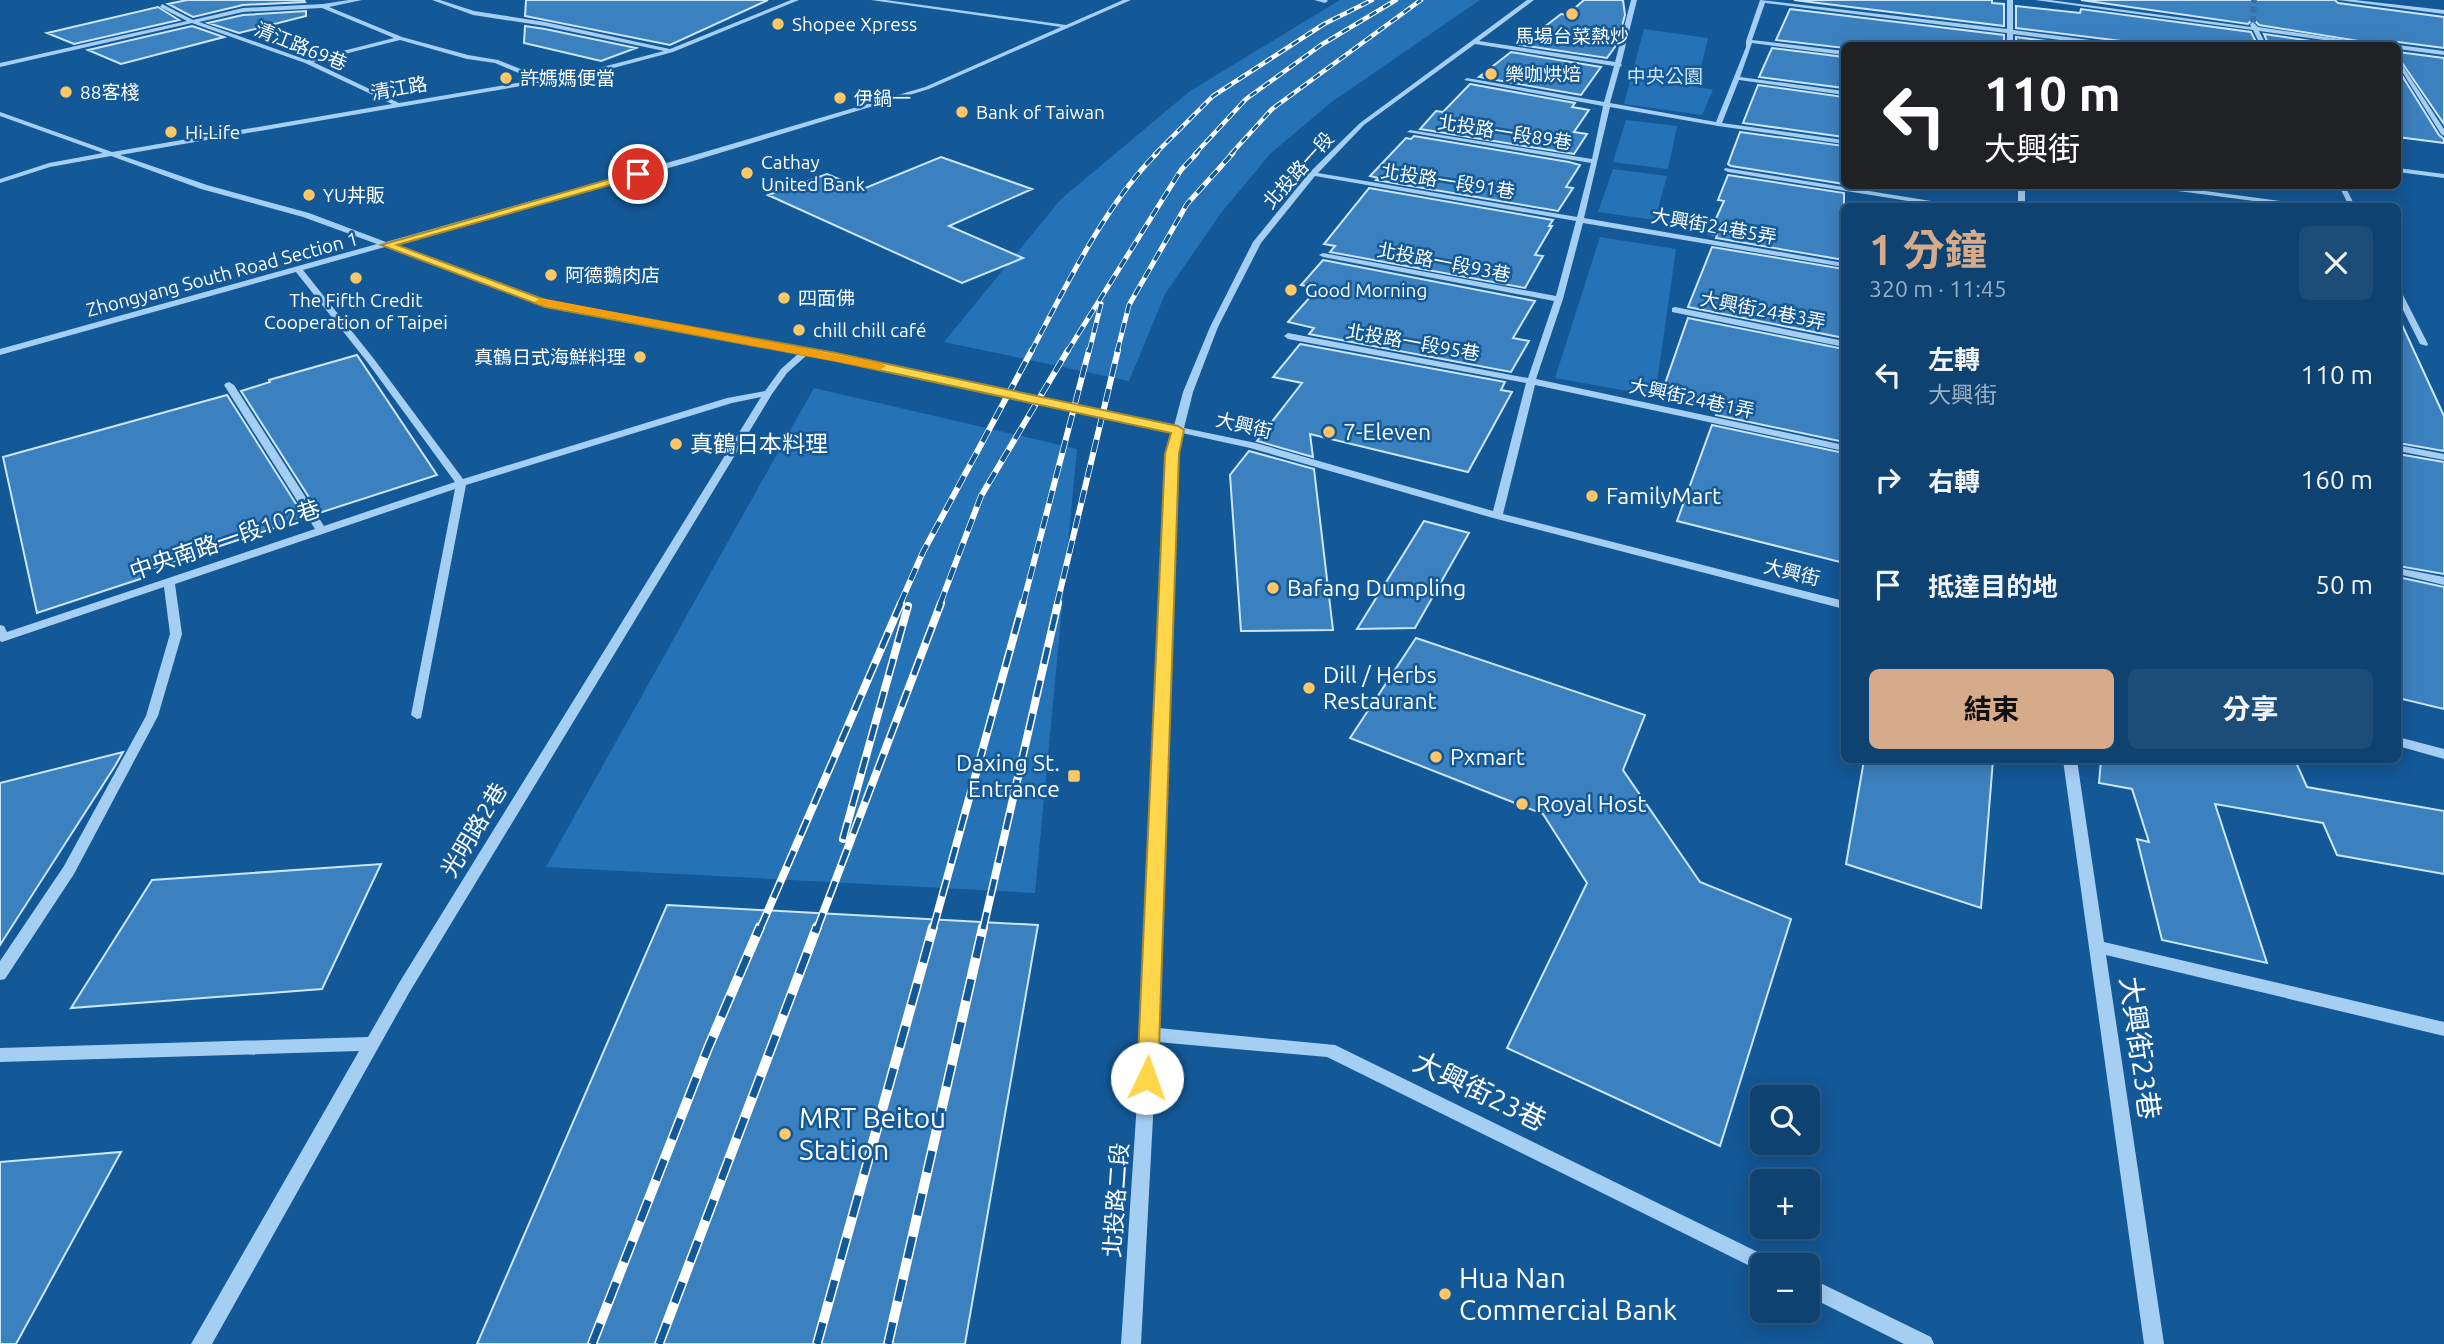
<!DOCTYPE html>
<html lang="zh-TW">
<meta charset="utf-8">
<style>
:root{--surface:#0e4271;--page:#1c4d79;--text:#f1f3f6;--muted:#9bb0c3;--line:#2e5b84;--accent:#d6ab8b}
body{margin:0;font-family:Ubuntu,"Noto Sans TC",sans-serif;background:var(--page);color:var(--text);height:100vh;display:flex;flex-direction:column;font-size:26px;white-space:nowrap}
*{box-sizing:border-box;margin:0}
p{font-size:23px;color:var(--muted)}
.icon{flex:none;width:38px;height:38px;fill:none;stroke:currentColor;stroke-width:2;stroke-linecap:round;stroke-linejoin:round}
.map{position:relative;flex:1;overflow:hidden}
.panel{position:absolute;left:1841px;top:203px;width:560px;height:560px;display:flex;flex-direction:column;background:var(--surface);border-radius:10px;box-shadow:0 4px 18px #0003,0 0 0 2px var(--line)}
.panel>*{flex:none}
.banner{position:absolute;left:1841px;top:42px;width:560px;height:147px;border-radius:10px;box-shadow:0 4px 18px #0003,0 0 0 2px var(--line);background:#202124;color:#fff;overflow:hidden}
.buttons{position:absolute;left:1750px;top:1085px;display:grid;gap:14px}
.buttons a{display:grid;place-items:center;width:70px;height:70px;border-radius:10px;background:var(--surface);box-shadow:0 4px 18px #0003,0 0 0 2px var(--line);font-size:35px}
.pin{position:absolute;display:grid;place-items:center;width:60px;height:60px;color:#fff;margin:-30px;border:4px solid #fff;border-radius:50%;box-shadow:0 2px 7px #0007}
.me{position:absolute;width:77px;margin:-38px;rotate:3deg;stroke-linejoin:round;filter:drop-shadow(0 0 5px #0008)}
.turn{display:flex;align-items:center;gap:24px;height:147px;padding:0 28px;font-size:32px}
.turn .icon{width:91px;height:91px;stroke-width:2.5}
.turn b{display:block;font-size:49px;line-height:60px}
.round{display:grid;place-items:center;flex:none;width:74px;height:74px;border-radius:10px;background:var(--page)}
.overview{display:flex;align-items:center;justify-content:space-between;height:119px;padding:0 28px}
h1{font-size:42px;font-weight:700;line-height:52px;color:var(--accent)}
.primary-button{display:flex;gap:14px;margin-top:auto;padding:14px 28px}
.primary-button a{flex:1;height:80px;border-radius:10px;background:var(--accent);color:#111;font-size:28px;font-weight:700;line-height:80px;text-align:center}
.primary-button a+a{background:var(--page);color:var(--text)}
ul{padding:0;list-style:none}
li{display:flex;align-items:center;gap:21px;height:105px;padding:0 28px}
li div{flex:1}
li b{display:block;font-size:26px}
li em{font-style:normal}
.map>svg:first-child{display:block}
</style>
<div class="map">
<svg width="2444" height="1344" viewBox="0 0 2444 1344">
<rect width="100%" height="100%" fill="#135897"/>
<path fill="#2672b6" d="M 1340,0 L 1480,0 L 1333,101 L 1271,153 L 1221,213 L 1165,294 L 1129,381 L 944,342 L 1061,199 L 1190,91 Z
M 1644,29 L 1708,38 L 1696,87 L 1713,90 L 1702,115 L 1624,104 Z
M 1626,120 L 1677,126 L 1668,169 L 1613,162 Z
M 1613,169 L 1667,176 L 1655,220 L 1598,212 Z
M 1600,237 L 1676,249 L 1655,396 L 1555,378 Z
M 814,388 L 1077,449 L 1035,893 L 546,867 Z"/>
<path fill="#3c81bf" stroke="#cce6fd" stroke-width="2" d="M 187,0 L 304,0 L 305,2 L 243,5 L 193,17 L 168,4 Z
M 526,0 L 768,0 L 670,45 L 525,16 Z
M 1584,0 L 1623,0 L 1625,15 L 1617,44 L 1607,58 L 1521,45 L 1561,14 L 1567,15 Z
M 1794,0 L 1992,0 L 1992,3 L 2004,4 L 2004,26 Z
M 2081,0 L 2335,0 L 2338,3 L 2444,17 L 2444,48 L 2398,42 L 2389,46 L 2259,25 L 2253,19 L 2248,24 Z
M 2016,6 L 2080,13 L 2081,9 L 2251,32 L 2258,46 L 2131,46 L 2129,42 L 2016,28 Z
M 158,7 L 179,20 L 74,44 L 47,33 Z
M 1790,9 L 2004,35 L 2004,46 L 1844,46 L 1844,48 L 1776,40 Z
M 306,11 L 306,16 L 239,33 L 208,23 L 243,15 Z
M 192,26 L 224,37 L 121,64 L 88,50 Z
M 525,26 L 545,29 L 636,48 L 601,61 L 524,43 Z
M 2264,34 L 2344,46 L 2269,46 Z
M 2016,37 L 2084,46 L 2016,46 Z
M 1772,48 L 1844,57 L 1844,88 L 1759,77 Z
M 1511,52 L 1601,67 L 1581,95 L 1479,77 Z
M 2398,52 L 2444,58 L 2444,124 L 2398,57 Z
M 2398,69 L 2439,135 L 2444,139 L 2444,143 L 2398,137 Z
M 1470,84 L 1575,103 L 1572,107 L 1589,110 L 1574,132 L 1587,134 L 1574,154 L 1420,129 L 1436,111 L 1443,112 Z
M 1758,85 L 1844,97 L 1844,137 L 1743,123 Z
M 1740,132 L 1844,146 L 1844,184 L 1731,166 L 1728,164 Z
M 1414,136 L 1569,162 L 1580,165 L 1566,187 L 1573,188 L 1558,211 L 1376,180 L 1378,178 L 1370,176 L 1406,138 L 1411,139 Z
M 941,157 L 1032,189 L 949,226 L 1023,258 L 962,283 L 768,195 L 827,174 L 863,189 Z
M 1728,175 L 1844,193 L 1844,260 L 1716,238 L 1717,235 L 1709,234 L 1724,201 L 1718,200 Z
M 1369,188 L 1553,220 L 1549,226 L 1552,226 L 1535,255 L 1543,256 L 1525,288 L 1330,252 L 1335,246 L 1324,244 Z
M 1712,247 L 1844,269 L 1844,338 L 1688,307 Z
M 1323,260 L 1535,301 L 1513,338 L 1529,341 L 1511,372 L 1309,334 L 1314,328 L 1288,322 L 1318,288 L 1301,285 Z
M 2398,316 L 2444,416 L 2444,451 L 2398,443 Z
M 1688,318 L 1844,349 L 1844,442 L 1716,415 L 1719,407 L 1661,395 Z
M 1300,344 L 1505,382 L 1501,390 L 1512,392 L 1468,472 L 1310,434 L 1313,457 L 1257,441 L 1302,383 L 1273,377 Z
M 357,355 L 437,475 L 319,513 L 241,391 L 270,382 L 269,380 Z
M 227,395 L 305,518 L 144,571 L 146,577 L 37,613 L 3,457 Z
M 1712,425 L 1844,453 L 1844,563 L 1677,521 Z
M 1249,451 L 1314,469 L 1333,630 L 1241,631 L 1230,475 Z
M 2398,454 L 2444,462 L 2444,574 L 2398,566 Z
M 1424,521 L 1469,533 L 1415,628 L 1357,629 Z
M 2398,577 L 2444,587 L 2444,709 L 2398,698 Z
M 1416,638 L 1645,715 L 1623,770 L 1700,882 L 1791,919 L 1720,1146 L 1507,1048 L 1587,883 L 1543,814 L 1350,738 Z
M 123,752 L 115,766 L 0,945 L 0,783 Z
M 1864,760 L 1993,760 L 1981,908 L 1846,864 Z
M 2101,760 L 2295,760 L 2307,787 L 2444,811 L 2444,874 L 2337,855 L 2323,823 L 2215,804 L 2267,963 L 2162,940 L 2137,839 L 2149,842 L 2132,789 L 2099,783 Z
M 381,864 L 322,989 L 71,1008 L 152,880 Z
M 667,905 L 1038,925 L 965,1344 L 477,1344 Z
M 121,1152 L 16,1344 L 0,1344 L 0,1162 Z"/>
<g fill="none" stroke-linecap="round" stroke-linejoin="round">
<path stroke="#3671a7" stroke-width="6" stroke-dasharray="6 3.5" stroke-linecap="butt" d="M 2253,22 L 2254,0"/>
<path fill="#a5cef3" fill-rule="evenodd" d="M 349,0 L 362,0 L 329,7 L 402,37 L 468,55 L 498,60 L 543,78 L 591,70 L 664,51 L 545,26 L 473,15 L 432,0 L 440,0 L 474,11 L 545,22 L 670,49 L 791,0 L 799,0 L 673,52 L 591,74 L 120,155 L 207,185 L 309,213 L 386,242 L 684,158 L 925,87 L 1061,27 L 871,0 L 886,0 L 1066,25 L 1123,0 L 1131,0 L 929,89 L 690,162 L 393,244 L 547,301 L 836,354 L 1174,426 L 1183,392 L 1210,327 L 1253,242 L 1310,172 L 1360,123 L 1527,0 L 1534,0 L 1479,41 L 1615,62 L 1631,0 L 1637,0 L 1621,64 L 1622,65 L 1620,67 L 1610,103 L 1716,122 L 1746,47 L 1746,41 L 1760,0 L 2007,29 L 2007,0 L 2013,0 L 2013,30 L 2129,45 L 2109,46 L 2013,34 L 2013,46 L 2007,46 L 2007,33 L 1765,3 L 1752,40 L 1844,51 L 1844,55 L 1752,43 L 1740,77 L 1844,91 L 1844,95 L 1739,80 L 1722,123 L 1844,140 L 1844,144 L 1718,126 L 1610,107 L 1584,218 L 1844,263 L 1844,267 L 1583,223 L 1563,299 L 1536,379 L 1844,445 L 1844,451 L 1535,385 L 1503,514 L 1844,601 L 1844,609 L 1493,518 L 1250,448 L 1182,433 L 1177,454 L 1158,1028 L 1335,1045 L 1772,1259 L 1775,1265 L 1762,1265 L 1762,1273 L 1760,1271 L 1327,1057 L 1157,1042 L 1141,1344 L 1121,1344 L 1143,1011 L 1167,454 L 1173,431 L 808,354 L 787,373 L 772,394 L 409,993 L 212,1344 L 191,1344 L 359,1051 L 0,1062 L 0,1048 L 368,1037 L 399,983 L 761,397 L 732,403 L 466,485 L 421,718 L 417,719 L 411,715 L 455,489 L 175,584 L 182,634 L 158,716 L 74,874 L 5,979 L 0,980 L 0,961 L 64,866 L 146,716 L 170,634 L 164,587 L 2,642 L 0,641 L 0,625 L 4,626 L 7,632 L 315,529 L 224,385 L 226,383 L 229,382 L 234,385 L 324,526 L 455,482 L 368,363 L 296,272 L 0,355 L 0,349 L 377,244 L 303,217 L 201,189 L 111,156 L 50,167 L 0,183 L 0,179 L 49,163 L 103,153 L 0,116 L 0,112 L 112,152 L 392,104 L 305,63 L 192,23 L 0,67 L 0,63 L 187,21 L 160,7 L 162,4 L 193,20 L 243,8 L 323,4 ZM 322,8 L 394,38 L 307,60 L 199,22 L 243,12 ZM 400,40 L 467,59 L 495,63 L 535,80 L 399,103 L 313,62 ZM 1475,44 L 1614,66 L 1604,102 L 1467,78 L 1464,80 L 1603,106 L 1592,159 L 1410,130 L 1407,132 L 1591,163 L 1577,217 L 1318,173 L 1364,125 ZM 1315,176 L 1576,221 L 1556,296 L 1323,253 L 1319,255 L 1323,257 L 1554,301 L 1528,378 L 1288,333 L 1284,336 L 1288,339 L 1526,383 L 1493,511 L 1256,443 L 1184,428 L 1193,392 L 1218,327 L 1261,243 ZM 385,247 L 542,305 L 799,353 L 781,369 L 765,391 L 727,398 L 463,479 L 374,359 L 303,270 Z
M 1314,0 L 1327,0 L 1328,1 L 1325,3 Z
M 2035,0 L 2050,0 L 2251,27 L 2250,24 L 2253,22 L 2258,27 L 2387,46 L 2367,46 L 2259,31 L 2267,46 L 2261,46 L 2253,30 Z
M 2338,0 L 2355,0 L 2444,10 L 2444,14 Z
M 2398,45 L 2444,51 L 2444,55 L 2398,49 Z
M 2398,59 L 2444,129 L 2444,136 L 2441,134 L 2398,65 Z
M 1725,168 L 1950,204 L 1954,206 L 1939,206 L 1728,172 L 1724,170 Z
M 2398,168 L 2444,174 L 2444,178 L 2398,172 Z
M 2018,186 L 2025,186 L 2025,206 L 2018,206 Z
M 2151,186 L 2168,186 L 2304,204 L 2308,206 L 2291,206 L 2155,188 Z
M 2339,186 L 2345,186 L 2355,206 L 2349,206 Z
M 2398,290 L 2402,293 L 2428,344 L 2427,346 L 2420,344 L 2398,300 Z
M 1675,307 L 1844,341 L 1844,347 L 1672,312 L 1672,308 Z
M 2398,445 L 2444,454 L 2444,460 L 2398,451 Z
M 2398,568 L 2444,577 L 2444,585 L 2398,574 Z
M 2398,737 L 2444,749 L 2444,759 L 2398,746 Z
M 2063,760 L 2077,760 L 2104,942 L 2444,1022 L 2444,1036 L 2106,955 L 2164,1344 L 2144,1344 Z
M 1808,1277 L 1931,1337 L 1934,1344 L 1904,1344 L 1808,1296 Z"/>
<defs>
<path id="rail-far4" d="M 1155,154 L 1213,96 L 1324,24 L 1372,0
M 1195,154 L 1246,99 L 1321,45 L 1396,0
M 1231,154 L 1272,109 L 1421,0"/>
<path id="rail-far3" d="M 1031,352 C 1066,286 1105,205 1157,153
M 1067,352 L 1181,170 L 1197,153
M 1089,352 L 1101,304
M 1117,352 L 1129,305 L 1187,204 L 1233,153"/>
<path id="rail-far2" d="M 900,604 L 923,552 L 1032,350
M 940,604 L 981,496 L 1068,350
M 1023,604 L 1089,350
M 1057,604 L 1118,350"/>
<path id="rail-far1" d="M 843,839 L 908,606
M 760,929 L 901,603
M 817,929 L 941,603
M 933,929 L 1023,603
M 983,929 L 1058,603"/>
<path id="rail" d="M 592,1344 L 708,1048 L 760,927
M 659,1344 L 817,927
M 817,1344 L 933,927
M 888,1344 L 983,927"/>
</defs>
<use href="#rail-far4" stroke="#fff" stroke-width="4.5"/>
<use href="#rail-far3" stroke="#fff" stroke-width="5"/>
<use href="#rail-far2" stroke="#fff" stroke-width="6"/>
<use href="#rail-far1" stroke="#fff" stroke-width="8"/>
<use href="#rail" stroke="#fff" stroke-width="10"/>
<use href="#rail-far4" stroke="#135897" stroke-width="2.5" stroke-dasharray="8" stroke-linecap="butt"/>
<use href="#rail-far3" stroke="#135897" stroke-width="3.5" stroke-dasharray="10" stroke-linecap="butt"/>
<use href="#rail-far2" stroke="#135897" stroke-width="4.5" stroke-dasharray="13" stroke-linecap="butt"/>
<use href="#rail-far1" stroke="#135897" stroke-width="5" stroke-dasharray="17" stroke-linecap="butt"/>
<use href="#rail" stroke="#135897" stroke-width="7" stroke-dasharray="22" stroke-linecap="butt"/>
</g>
<path fill="#ffd54a" stroke="#a68a30" stroke-width="2" d="M 638,171 L 642,172 L 642,176 L 397,245 L 548,301 L 836,353 L 1178,426 L 1184,430 L 1179,454 L 1158,1078 L 1155,1085 L 1147,1088 L 1140,1085 L 1137,1078 L 1165,454 L 1171,433 L 836,361 L 545,307 L 381,245 Z"/>
<path fill="#f59e0b" d="M 541,298 L 880,363 L 886,366 L 880,370 L 537,304 L 535,302 Z"/>
<g fill="#ffc766" stroke="#135897" stroke-width="2.5">
<circle cx="1572" cy="14" r="7"/>
<circle cx="778" cy="24" r="7"/>
<circle cx="1491" cy="74" r="7"/>
<circle cx="506" cy="78" r="7"/>
<circle cx="66" cy="92" r="7"/>
<circle cx="840" cy="98" r="7"/>
<circle cx="962" cy="112" r="7"/>
<circle cx="171" cy="132" r="7"/>
<circle cx="747" cy="173" r="7"/>
<circle cx="309" cy="195" r="7"/>
<circle cx="551" cy="275" r="7"/>
<circle cx="356" cy="278" r="7"/>
<circle cx="1291" cy="290" r="7"/>
<circle cx="784" cy="298" r="7"/>
<circle cx="799" cy="330" r="7"/>
<circle cx="640" cy="357" r="7"/>
<circle cx="1329" cy="432" r="7"/>
<circle cx="676" cy="444" r="7"/>
<circle cx="1592" cy="496" r="7"/>
<circle cx="1273" cy="588" r="7"/>
<circle cx="1309" cy="688" r="7"/>
<circle cx="1436" cy="757" r="7"/>
<rect x="1067" y="769" width="14" height="14" rx="3.5"/>
<circle cx="1522" cy="804" r="7"/>
<circle cx="785" cy="1134" r="7"/>
<circle cx="1445" cy="1294" r="7"/>
</g>
<g text-anchor="middle" stroke-width="5" stroke-linejoin="round" paint-order="stroke">
<g font-size="19" fill="#fff" stroke="#135897" text-anchor="start">
<text x="792" y="31">Shopee Xpress</text>
<text x="1572" y="43" text-anchor="middle">馬場台菜熱炒</text>
<text x="1505" y="81">樂咖烘焙</text>
<text x="520" y="85">許媽媽便當</text>
<text x="80" y="99">88客棧</text>
<text x="854" y="105">伊鍋一</text>
<text x="976" y="119">Bank of Taiwan</text>
<text x="185" y="139">Hi-Life</text>
<text x="761" y="169">Cathay<tspan x="761" dy="22">United Bank</tspan></text>
<text x="323" y="202">YU丼販</text>
<text x="565" y="282">阿德鵝肉店</text>
<text x="1305" y="297">Good Morning</text>
<text x="798" y="305">四面佛</text>
<text x="356" y="307" text-anchor="middle">The Fifth Credit<tspan x="356" dy="22">Cooperation of Taipei</tspan></text>
<text x="813" y="337">chill chill café</text>
<text x="626" y="364" text-anchor="end">真鶴日式海鮮料理</text>
</g>
<g font-size="19" fill="#fff" stroke="#135897">
<text transform="translate(301 46) rotate(22)" y="7">清江路69巷</text>
<text transform="translate(399 88) rotate(-10)" y="7">清江路</text>
<text transform="translate(1505 132) rotate(9)" y="7">北投路一段89巷</text>
<text transform="translate(1298 170) rotate(-48)" y="7">北投路一段</text>
<text transform="translate(1448 181) rotate(9)" y="7">北投路一段91巷</text>
<text transform="translate(1714 226) rotate(10)" y="7">大興街24巷5弄</text>
<text transform="translate(1444 262) rotate(11)" y="7">北投路一段93巷</text>
<text transform="translate(222 274) rotate(-15)" y="7">Zhongyang South Road Section 1</text>
<text transform="translate(1763 310) rotate(11)" y="7">大興街24巷3弄</text>
<text transform="translate(1413 342) rotate(10)" y="7">北投路一段95巷</text>
<text transform="translate(1692 398) rotate(12)" y="7">大興街24巷1弄</text>
<text transform="translate(1244 425) rotate(13)" y="7">大興街</text>
<text transform="translate(1792 572) rotate(14)" y="7">大興街</text>
</g>
<g font-size="19" fill="#cce6fd" stroke="#135897">
<text x="1665" y="83">中央公園</text>
</g>
<g font-size="23" fill="#fff" stroke="#135897" text-anchor="start">
<text x="1343" y="440">7-Eleven</text>
<text x="690" y="452">真鶴日本料理</text>
<text x="1606" y="504">FamilyMart</text>
<text x="1287" y="596">Bafang Dumpling</text>
<text x="1323" y="683">Dill / Herbs<tspan x="1323" dy="26">Restaurant</tspan></text>
<text x="1450" y="765">Pxmart</text>
<text x="1060" y="771" text-anchor="end">Daxing St.<tspan x="1060" dy="26">Entrance</tspan></text>
<text x="1536" y="812">Royal Host</text>
</g>
<g font-size="23" fill="#fff" stroke="#135897">
<text transform="translate(225 540) rotate(-19)" y="8">中央南路一段102巷</text>
<text transform="translate(474 830) rotate(-59)" y="8">光明路2巷</text>
<text transform="translate(1116 1200) rotate(-86)" y="8">北投路二段</text>
</g>
<g font-size="28" fill="#fff" stroke="#135897">
<text transform="translate(2140 1048) rotate(82)" y="10">大興街23巷</text>
<text transform="translate(1480 1091) rotate(26)" y="10">大興街23巷</text>
</g>
<g font-size="28" fill="#fff" stroke="#135897" text-anchor="start">
<text x="799" y="1128">MRT Beitou<tspan x="799" dy="32">Station</tspan></text>
<text x="1459" y="1288">Hua Nan<tspan x="1459" dy="32">Commercial Bank</tspan></text>
</g>
</g>
</svg>
<div class="buttons">
<a><svg class="icon" aria-label="search" viewBox="0 0 24 24"><circle cx="10" cy="10" r="6"/><path d="M15 15l6 6"/></svg></a>
<a>+</a>
<a>−</a>
</div>
<div class="pin" style="left:638px;top:174px;background:#d93025"><svg class="icon" aria-label="arrive" viewBox="0 0 24 24"><path d="M6 21V4h12l-3 4 3 4H6"/></svg></div>
<svg class="me" style="left:1147px;top:1078px" viewBox="-20 -20 40 40"><circle r="19" fill="#fff"/><path d="M0-13L10 11 0 6-10 11z" fill="#ffd54a"/></svg>
<div class="banner">
<div class="turn"><svg class="icon" aria-label="left" viewBox="0 0 24 24"><path d="M17 20v-9H6M10 6l-5 5 5 5"/></svg><div><b>110 m</b>大興街</div></div>
</div>
<section class="panel">
<div class="overview"><div><h1>1 分鐘</h1><p>320 m · 11:45</p></div><a class="round"><svg class="icon" aria-label="close" viewBox="0 0 24 24"><path d="M6 6l12 12M18 6L6 18"/></svg></a></div>
<ul>
<li><svg class="icon" aria-label="left" viewBox="0 0 24 24"><path d="M17 20v-9H6M10 6l-5 5 5 5"/></svg><div><b>左轉</b><p>大興街</p></div><em>110 m</em></li>
<li><svg class="icon" aria-label="right" viewBox="0 0 24 24"><path d="M7 20v-9h11M14 6l5 5-5 5"/></svg><div><b>右轉</b></div><em>160 m</em></li>
<li><svg class="icon" aria-label="arrive" viewBox="0 0 24 24"><path d="M6 21V4h12l-3 4 3 4H6"/></svg><div><b>抵達目的地</b></div><em>50 m</em></li>
</ul>
<div class="primary-button"><a>結束</a><a>分享</a></div>
</section>
</div>
